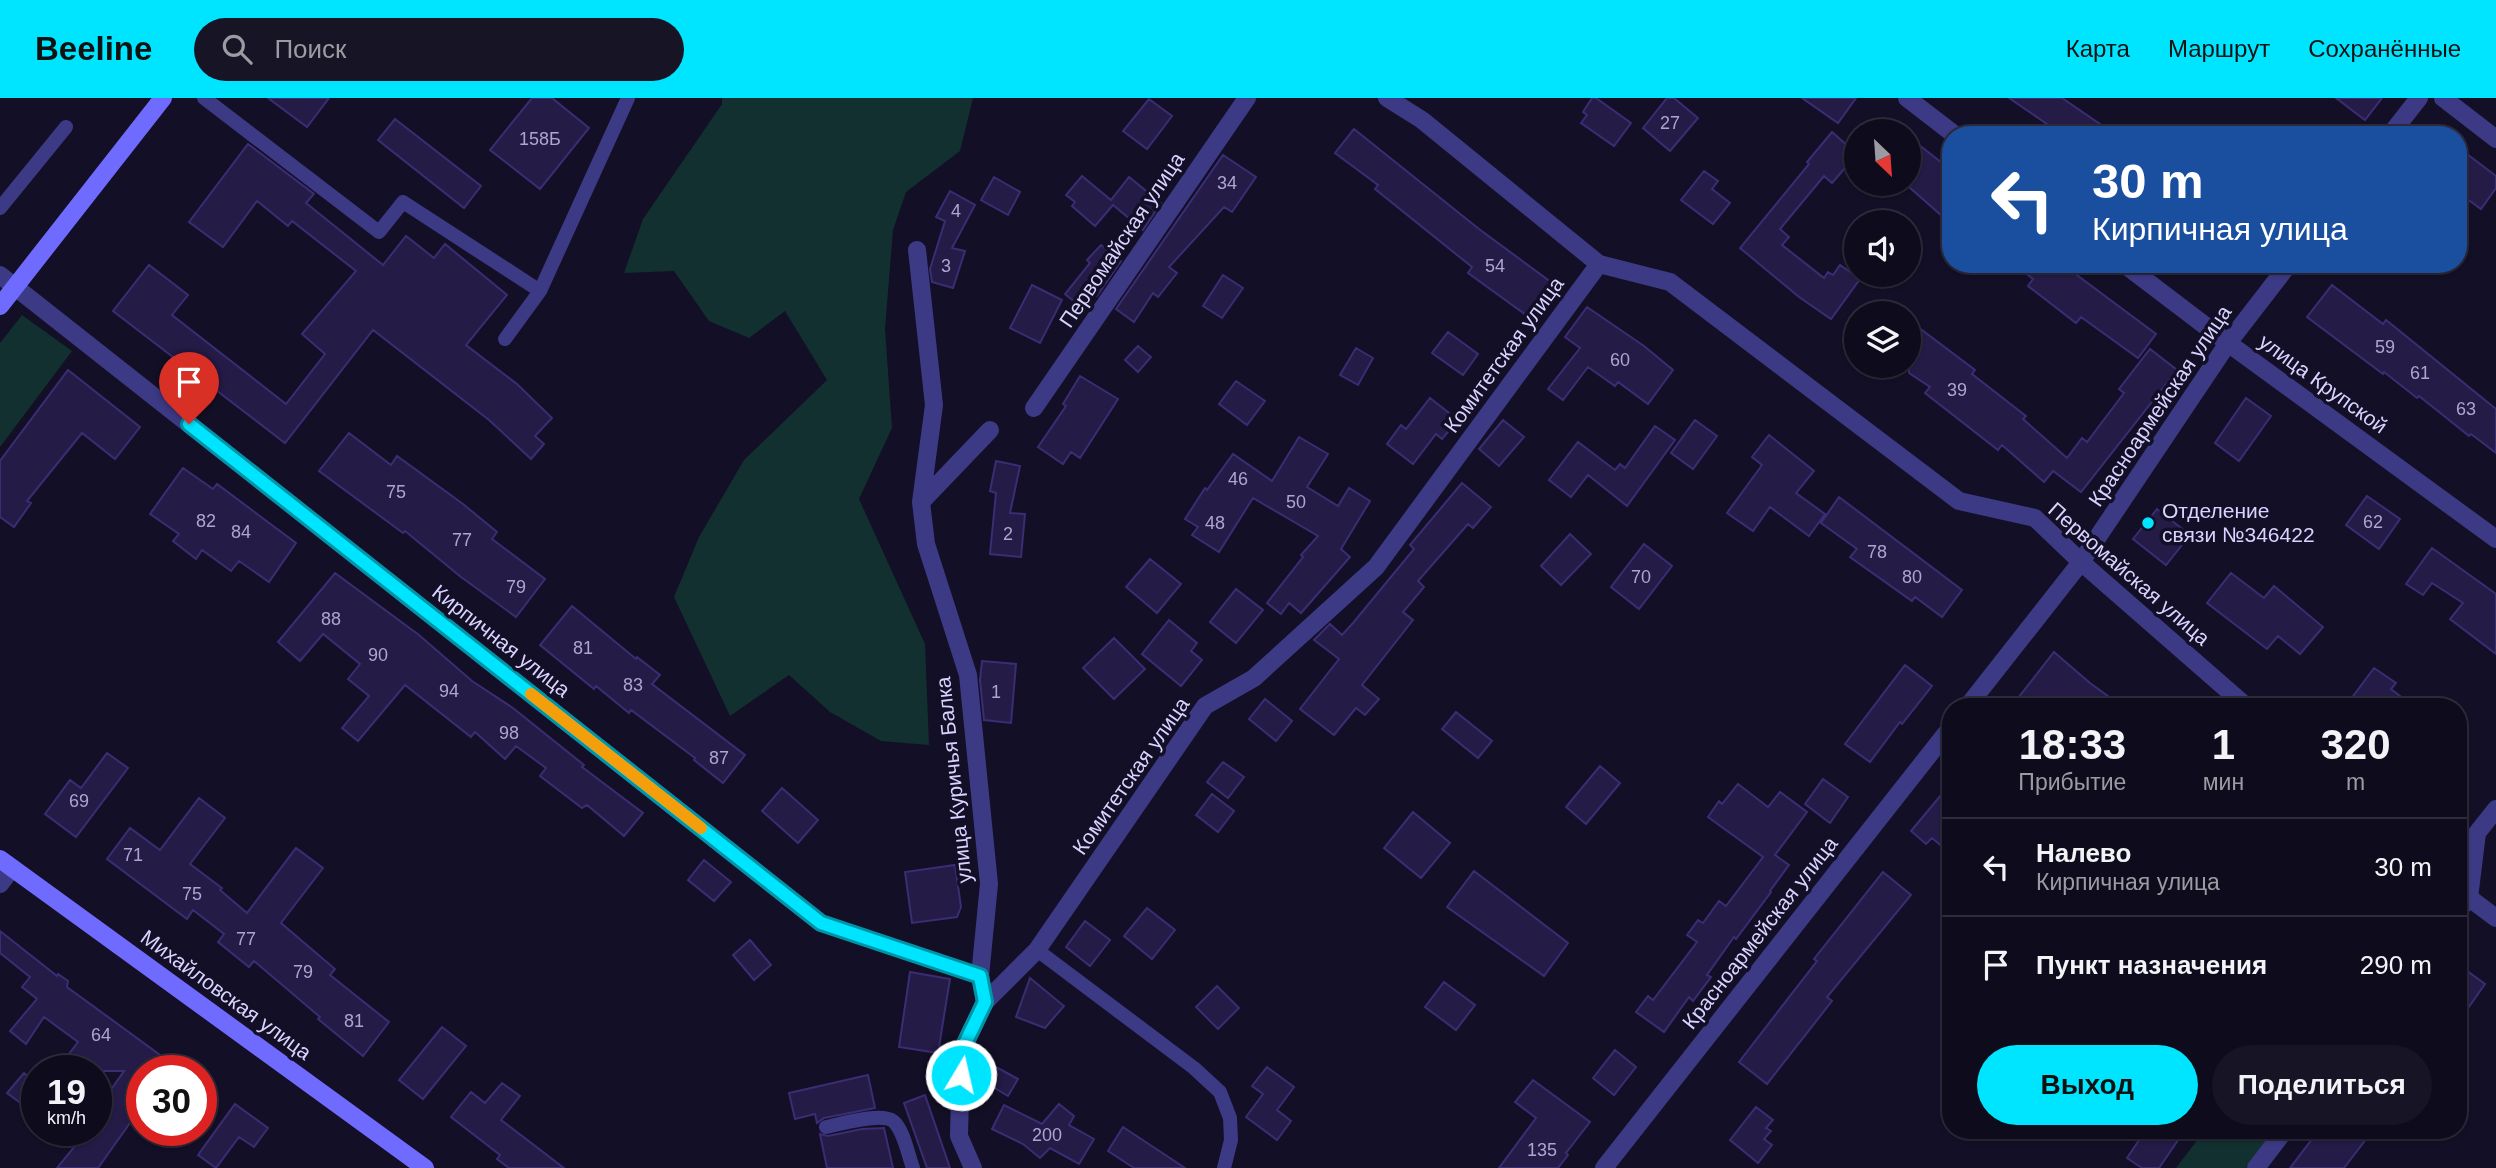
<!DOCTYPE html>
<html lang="ru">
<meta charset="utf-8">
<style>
:root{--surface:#0e0b1c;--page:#171425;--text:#f1f3f6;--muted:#9b9ba3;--line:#2e2b3b;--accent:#00e5ff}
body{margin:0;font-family:Arial,sans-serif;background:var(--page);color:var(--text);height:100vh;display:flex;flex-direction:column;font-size:26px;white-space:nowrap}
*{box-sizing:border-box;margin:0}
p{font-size:23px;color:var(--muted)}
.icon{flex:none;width:38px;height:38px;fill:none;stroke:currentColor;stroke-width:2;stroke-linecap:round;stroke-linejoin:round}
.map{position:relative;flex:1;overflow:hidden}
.drawer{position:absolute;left:1942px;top:600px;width:525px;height:441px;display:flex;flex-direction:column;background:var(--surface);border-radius:28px;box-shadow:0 2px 5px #0004,0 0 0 2px var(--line)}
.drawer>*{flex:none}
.hud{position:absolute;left:1942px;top:28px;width:525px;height:147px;border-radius:28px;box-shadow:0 2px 5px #0004,0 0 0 2px var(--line);background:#1a4fa0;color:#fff;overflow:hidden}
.needle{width:46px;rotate:155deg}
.buttons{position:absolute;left:1844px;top:21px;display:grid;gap:14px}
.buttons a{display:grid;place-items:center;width:77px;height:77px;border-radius:50%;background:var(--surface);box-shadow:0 2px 5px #0004,0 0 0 2px var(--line);font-size:35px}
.speed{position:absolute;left:21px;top:957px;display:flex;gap:14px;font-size:35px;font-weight:700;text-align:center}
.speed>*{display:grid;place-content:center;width:91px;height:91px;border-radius:50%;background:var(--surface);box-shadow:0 2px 5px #0004,0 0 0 2px var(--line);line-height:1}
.speed small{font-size:18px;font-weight:400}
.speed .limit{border:10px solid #d22;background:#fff;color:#111}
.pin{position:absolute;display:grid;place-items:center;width:60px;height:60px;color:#fff;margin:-72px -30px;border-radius:50% 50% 50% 0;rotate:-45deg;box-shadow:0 0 7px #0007}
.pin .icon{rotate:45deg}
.me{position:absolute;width:77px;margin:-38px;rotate:9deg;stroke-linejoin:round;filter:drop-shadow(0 0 5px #0008)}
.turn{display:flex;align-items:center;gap:24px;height:147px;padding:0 35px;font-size:32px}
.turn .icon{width:91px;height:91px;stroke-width:2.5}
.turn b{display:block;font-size:49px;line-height:60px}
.eta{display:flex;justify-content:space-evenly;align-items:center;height:119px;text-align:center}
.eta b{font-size:42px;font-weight:600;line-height:49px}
.primary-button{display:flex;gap:14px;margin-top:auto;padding:14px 35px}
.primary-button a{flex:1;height:80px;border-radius:42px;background:var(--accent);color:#111;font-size:28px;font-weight:600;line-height:80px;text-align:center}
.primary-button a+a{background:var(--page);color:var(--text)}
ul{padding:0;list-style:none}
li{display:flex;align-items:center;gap:21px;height:98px;padding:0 35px;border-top:2px solid var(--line)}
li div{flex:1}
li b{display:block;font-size:26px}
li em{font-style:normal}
header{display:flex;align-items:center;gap:42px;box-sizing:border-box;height:98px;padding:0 35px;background:var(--accent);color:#111}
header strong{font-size:33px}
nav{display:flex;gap:38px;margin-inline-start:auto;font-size:24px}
.search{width:490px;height:63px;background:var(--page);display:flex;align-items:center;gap:18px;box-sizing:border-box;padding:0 24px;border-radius:38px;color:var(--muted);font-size:26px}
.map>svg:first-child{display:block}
</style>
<header>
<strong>Beeline</strong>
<div class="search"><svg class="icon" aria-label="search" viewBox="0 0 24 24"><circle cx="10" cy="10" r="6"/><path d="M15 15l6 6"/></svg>Поиск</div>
<nav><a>Карта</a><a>Маршрут</a><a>Сохранённые</a></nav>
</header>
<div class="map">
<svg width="2496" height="1070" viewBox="0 0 2496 1070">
<rect width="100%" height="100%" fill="#130f26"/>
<path fill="#12302f" d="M 722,0 L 973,0 L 960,53 L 906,94 L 893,132 L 885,231 L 892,330 L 859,401 L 925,546 L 929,647 L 881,643 L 830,614 L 789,577 L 730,618 L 674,499 L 699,439 L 744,362 L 827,282 L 785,213 L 749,240 L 709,223 L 674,173 L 624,175 L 643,121 L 722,6 Z
M 22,217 L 72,253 L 0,349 L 0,245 Z
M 2204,1033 L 2275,1033 L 2246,1070 L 2176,1070 Z"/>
<path fill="#241b47" stroke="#3b2d73" stroke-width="2" d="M 268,0 L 329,0 L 307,29 Z
M 532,0 L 552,0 L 589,30 L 540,91 L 490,52 Z
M 1592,0 L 1596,0 L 1631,25 L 1614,48 L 1581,25 L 1587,17 L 1583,14 Z
M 1667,0 L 1674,0 L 1698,20 L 1670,53 L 1643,30 Z
M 1802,0 L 1856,0 L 1838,25 Z
M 2009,0 L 2062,0 L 2116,37 L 2063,37 Z
M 2336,0 L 2382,0 L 2365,22 Z
M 1149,1 L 1172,18 L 1147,51 L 1123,33 Z
M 395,21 L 481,88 L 464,110 L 378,42 Z
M 1354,31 L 1479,131 L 1555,187 L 1530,220 L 1468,175 L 1472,169 L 1375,91 L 1378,87 L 1335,55 Z
M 1832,34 L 1857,56 L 1832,85 L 1824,78 L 1780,131 L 1789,139 L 1782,147 L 1824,180 L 1828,174 L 1833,177 L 1840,167 L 1860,181 L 1831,221 L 1799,199 L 1740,150 L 1809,66 L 1807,64 Z
M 1909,39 L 1951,72 L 1951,126 L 1909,89 Z
M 248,46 L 314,96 L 306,105 L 383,167 L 406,138 L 434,160 L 445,146 L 507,197 L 466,247 L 517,286 L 552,320 L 535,338 L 544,346 L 531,361 L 489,322 L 373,232 L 285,345 L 113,213 L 149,167 L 188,197 L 172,217 L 286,306 L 325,256 L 302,236 L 356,173 L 292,123 L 288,128 L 257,103 L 223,149 L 189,124 Z
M 2459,50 L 2496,78 L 2496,90 L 2481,111 L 2459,95 Z
M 1223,57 L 1256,79 L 1232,114 L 1224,109 L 1169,169 L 1177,175 L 1158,199 L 1153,195 L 1134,224 L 1116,211 Z
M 1704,73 L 1718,83 L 1712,91 L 1730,105 L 1713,126 L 1681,102 Z
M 1082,78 L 1111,102 L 1129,79 L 1161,105 L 1143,132 L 1113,107 L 1095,128 L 1072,108 L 1075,104 L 1066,97 Z
M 994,79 L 1020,94 L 1008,117 L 981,102 Z
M 950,93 L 975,107 L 952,150 L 965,153 L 953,190 L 932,184 L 930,171 L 945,123 L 936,119 Z
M 1101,147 L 1121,163 L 1097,198 L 1092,195 L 1081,209 L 1065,196 L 1090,165 L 1087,162 Z
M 2014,166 L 2062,166 L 2156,236 L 2138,260 L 2081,219 L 2076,225 L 2028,188 L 2033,181 Z
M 1223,177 L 1243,190 L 1222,220 L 1203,208 Z
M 1032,187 L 1062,202 L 1040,245 L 1010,230 Z
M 2332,187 L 2383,226 L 2386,222 L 2496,311 L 2496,355 L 2471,336 L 2469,338 L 2419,298 L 2417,300 L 2384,274 L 2383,276 L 2307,219 Z
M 1587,209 L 1644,248 L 1673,272 L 1648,306 L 1618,284 L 1615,288 L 1588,269 L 1563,302 L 1548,291 L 1580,250 L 1565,239 Z
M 1918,229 L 1975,272 L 1972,276 L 2026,318 L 2023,321 L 2067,360 L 2082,340 L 2087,344 L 2124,295 L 2119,291 L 2150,251 L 2177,272 L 2081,394 L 2053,373 L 2044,384 L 2002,347 L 1998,352 L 1925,295 L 1930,289 L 1909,275 L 1909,241 Z
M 1448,234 L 1478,256 L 1463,277 L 1432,255 Z
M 1138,248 L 1151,259 L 1138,274 L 1125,262 Z
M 1356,250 L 1373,260 L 1358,287 L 1340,277 Z
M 68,272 L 140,329 L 115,361 L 82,335 L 27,403 L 31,405 L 14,429 L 0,419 L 0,363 Z
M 1080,278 L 1118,301 L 1080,360 L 1071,354 L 1063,366 L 1038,349 L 1066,308 L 1063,306 Z
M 1236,283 L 1265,303 L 1247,327 L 1219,306 Z
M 1430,300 L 1458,322 L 1442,341 L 1436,336 L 1413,366 L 1387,346 L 1401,327 L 1406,331 Z
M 2246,300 L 2271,318 L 2239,363 L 2215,345 Z
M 1503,322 L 1524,339 L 1499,368 L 1479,351 Z
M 1695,322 L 1717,338 L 1693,371 L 1671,355 Z
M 1655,328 L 1675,342 L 1627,408 L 1588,377 L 1571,399 L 1549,382 L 1578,344 L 1615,372 L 1620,366 L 1625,370 Z
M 349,335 L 391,367 L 397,358 L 463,406 L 497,434 L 492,441 L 545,481 L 516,519 L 461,479 L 405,433 L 403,435 L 319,373 Z
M 1769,337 L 1814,373 L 1796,395 L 1825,416 L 1809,438 L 1770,409 L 1753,433 L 1727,415 L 1762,367 L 1752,359 Z
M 1299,339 L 1328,356 L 1307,389 L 1338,408 L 1349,390 L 1370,403 L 1341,451 L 1350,459 L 1301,515 L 1289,505 L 1281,516 L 1267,505 L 1303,459 L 1301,457 L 1318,438 L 1253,400 L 1219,454 L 1192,437 L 1198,429 L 1185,421 L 1205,390 L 1207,392 L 1233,356 L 1272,383 Z
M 996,363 L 1020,368 L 1010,415 L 1025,416 L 1021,459 L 990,456 L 996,395 L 990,393 Z
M 183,370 L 213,391 L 217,386 L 296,445 L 269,484 L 239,463 L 231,473 L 202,452 L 196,461 L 173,443 L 179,436 L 150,416 Z
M 1462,385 L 1491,409 L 1473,430 L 1468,426 L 1418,483 L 1424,489 L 1403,514 L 1413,522 L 1362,587 L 1379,601 L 1365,617 L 1356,610 L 1334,637 L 1300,611 L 1339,561 L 1314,542 L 1330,526 L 1342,537 L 1353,525 L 1414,451 L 1410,447 Z
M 2367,398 L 2400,421 L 2379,451 L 2346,427 Z
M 1839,399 L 1962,492 L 1942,519 L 1915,499 L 1912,503 L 1850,459 L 1857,451 L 1821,425 Z
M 2157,411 L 2190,437 L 2166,467 L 2133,441 Z
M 1570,436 L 1591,456 L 1561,487 L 1541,468 Z
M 1644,446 L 1672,468 L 1639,511 L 1611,489 Z
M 2432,450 L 2496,496 L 2496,556 L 2450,521 L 2463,505 L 2432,485 L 2423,497 L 2406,486 Z
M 1150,461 L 1181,486 L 1157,515 L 1126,489 Z
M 335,475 L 419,537 L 472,583 L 513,610 L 584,667 L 582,669 L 643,715 L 624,738 L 587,707 L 582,710 L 540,678 L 546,670 L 516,648 L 505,661 L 475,634 L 471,639 L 405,587 L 358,643 L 342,630 L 369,598 L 348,581 L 360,566 L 323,536 L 300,563 L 278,544 Z
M 2231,475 L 2264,500 L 2274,488 L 2323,529 L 2300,556 L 2278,538 L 2267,551 L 2207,505 Z
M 1236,491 L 1263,512 L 1236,545 L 1210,524 Z
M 572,508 L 636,561 L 637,559 L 660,577 L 652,586 L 745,657 L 723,685 L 694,662 L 695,660 L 631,612 L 629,615 L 596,588 L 594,591 L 540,547 Z
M 1169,522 L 1197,545 L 1191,553 L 1202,562 L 1181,588 L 1142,556 Z
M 1114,540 L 1145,571 L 1114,601 L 1083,570 Z
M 2054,554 L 2090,585 L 2123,609 L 2011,609 Z
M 982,563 L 1016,566 L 1011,625 L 984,622 L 980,582 Z
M 1905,567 L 1932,588 L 1902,626 L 1900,624 L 1870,664 L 1845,646 Z
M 2374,570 L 2396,585 L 2391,591 L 2414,609 L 2345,609 Z
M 1265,601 L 1292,623 L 1276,643 L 1249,621 Z
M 1456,614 L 1492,643 L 1478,660 L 1442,631 Z
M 107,655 L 128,670 L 76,739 L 45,716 L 70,682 L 81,690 Z
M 1223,664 L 1244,679 L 1228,700 L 1207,684 Z
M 1600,668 L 1620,685 L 1586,726 L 1566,709 Z
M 1823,681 L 1848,699 L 1830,725 L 1805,706 Z
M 1951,685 L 1951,756 L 1932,740 L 1926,746 L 1911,733 Z
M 1738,686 L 1768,709 L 1780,694 L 1807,714 L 1775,757 L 1789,767 L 1770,793 L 1771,794 L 1736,841 L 1734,839 L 1707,877 L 1711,879 L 1693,903 L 1689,899 L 1664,934 L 1636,914 L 1648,898 L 1653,902 L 1697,844 L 1687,837 L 1698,822 L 1703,825 L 1719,803 L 1726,808 L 1763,759 L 1708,719 L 1719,703 L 1722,706 Z
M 782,690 L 818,722 L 798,745 L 762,713 Z
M 1212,696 L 1234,713 L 1218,734 L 1196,717 Z
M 199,700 L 225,720 L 190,766 L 222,790 L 220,792 L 247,815 L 296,750 L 323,770 L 281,825 L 335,871 L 330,877 L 389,924 L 363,958 L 318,921 L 320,919 L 254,863 L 249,869 L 218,844 L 224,836 L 193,812 L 187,821 L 107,761 L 130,730 L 160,752 Z
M 1413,714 L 1450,745 L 1421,780 L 1384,750 Z
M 704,762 L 731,784 L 714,803 L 688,782 Z
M 955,767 L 961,809 L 957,819 L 912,825 L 905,774 Z
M 1474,773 L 1568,845 L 1544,878 L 1447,809 Z
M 1883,774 L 1911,797 L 1827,899 L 1832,903 L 1767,986 L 1739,964 L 1817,863 L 1814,861 Z
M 1147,810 L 1175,832 L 1152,861 L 1124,838 Z
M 1085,823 L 1110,842 L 1090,868 L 1066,849 Z
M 0,833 L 57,878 L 58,876 L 68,883 L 67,889 L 182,973 L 142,973 L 142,1008 L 98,1070 L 57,1070 L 88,1032 L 96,1032 L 96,1013 L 124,973 L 56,973 L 78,944 L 44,919 L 26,946 L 10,933 L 37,901 L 22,889 L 30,879 L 0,855 Z
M 750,842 L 771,867 L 754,882 L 733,857 Z
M 2459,867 L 2485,886 L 2459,923 Z
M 910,874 L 950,881 L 938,955 L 899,949 Z
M 1030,880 L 1064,908 L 1045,930 L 1016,919 Z
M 1444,884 L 1475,907 L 1456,932 L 1425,909 Z
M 1217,888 L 1239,910 L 1218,931 L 1196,909 Z
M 442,929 L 466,948 L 423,1001 L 399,982 Z
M 1615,952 L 1636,969 L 1614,997 L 1593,980 Z
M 985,963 L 1018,981 L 1008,998 L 976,979 Z
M 1267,969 L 1294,989 L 1277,1012 L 1291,1023 L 1277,1042 L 1246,1019 L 1263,996 L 1252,988 Z
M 24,975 L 37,986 L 37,1017 L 7,995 Z
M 868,977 L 875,1010 L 824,1020 L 817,1025 L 815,1016 L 795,1021 L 789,995 Z
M 1533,982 L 1590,1024 L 1566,1055 L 1568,1057 L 1558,1070 L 1499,1070 L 1536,1020 L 1515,1004 Z
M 502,985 L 520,998 L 501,1022 L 564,1070 L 509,1070 L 497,1061 L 500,1057 L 451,1019 L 471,994 L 485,1005 Z
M 925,997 L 950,1070 L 927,1070 L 904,1005 Z
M 235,1006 L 268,1030 L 254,1049 L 239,1039 L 216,1070 L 198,1057 Z
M 1059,1006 L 1074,1018 L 1069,1027 L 1094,1041 L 1079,1066 L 1050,1050 L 1040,1060 L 1023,1046 L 992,1031 L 1004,1007 L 1042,1026 Z
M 1756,1009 L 1773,1022 L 1766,1030 L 1771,1033 L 1764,1041 L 1772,1047 L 1758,1065 L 1730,1042 Z
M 1123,1029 L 1185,1070 L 1134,1070 L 1108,1053 Z
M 884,1030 L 893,1070 L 827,1070 L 820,1036 L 828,1038 L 862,1031 Z
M 2146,1032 L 2185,1032 L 2159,1070 L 2142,1070 L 2127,1060 Z
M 2319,1032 L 2373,1032 L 2344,1070 L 2290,1070 Z"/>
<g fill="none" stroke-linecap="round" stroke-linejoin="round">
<path stroke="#3d3a85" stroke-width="14" d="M 204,0 L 379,134 L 403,104 L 540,193 L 628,0
M 0,110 L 66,29
M 505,241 L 540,193
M 821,825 L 980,878
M 1037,852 L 1194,970 L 1220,994 L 1230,1020 L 1231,1042 L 1224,1070
M 826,1029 C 841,1026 881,1014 893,1023 C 904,1032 908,1057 913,1070"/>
<path stroke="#3d3a85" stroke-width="18" d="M 1387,0 L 1422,22 L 1599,166 L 1670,184 L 1959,403 L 2035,420 L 2081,464 L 2247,609
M 1907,0 L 1955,37
M 2443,0 L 2496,41
M 2390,37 L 2419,0
M 917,152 L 934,307 L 921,404 L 926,446 L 968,577 L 989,786 L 980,878 L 985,904
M 2124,166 L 2228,245 L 2496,441
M 0,177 L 821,825
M 1034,310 L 1247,0
M 921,404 L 990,332
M 1967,609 L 2081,464 L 2228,245 L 2289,166
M 0,786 L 12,770
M 2460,793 L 2496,820
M 2459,812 L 2469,800 L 2477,735 L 2496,711
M 973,1070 L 959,1038 L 961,954 L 985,904 L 1037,852 L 1205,608 L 1254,580 L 1376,469 L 1599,166
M 1604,1070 L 1951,629
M 2256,1070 L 2285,1032"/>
<path stroke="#6f6bff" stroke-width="18" d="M 0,208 L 163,0
M 0,761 L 425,1070"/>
</g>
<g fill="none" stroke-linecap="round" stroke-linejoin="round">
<defs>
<path id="route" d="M 189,326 L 821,825 L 980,878 L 985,904 L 961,954 L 961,977"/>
</defs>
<use href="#route" stroke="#0095a6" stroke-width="18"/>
<use href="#route" stroke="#00e5ff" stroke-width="12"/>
<path stroke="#f59e0b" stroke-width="12" d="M 531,596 L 701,730"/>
</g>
<circle fill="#00e5ff" stroke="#130f26" stroke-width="2.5" cx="2148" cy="425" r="7"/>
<g text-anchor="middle" stroke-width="7" stroke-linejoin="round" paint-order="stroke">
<g font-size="18" fill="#aca6d1">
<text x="1670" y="31">27</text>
<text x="540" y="47">158Б</text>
<text x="1227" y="91">34</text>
<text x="956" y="119">4</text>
<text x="946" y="174">3</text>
<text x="1495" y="174">54</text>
<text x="2385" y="255">59</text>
<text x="1620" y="268">60</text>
<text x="2420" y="281">61</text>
<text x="1957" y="298">39</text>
<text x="2466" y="317">63</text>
<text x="1238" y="387">46</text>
<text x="396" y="400">75</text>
<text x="1296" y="410">50</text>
<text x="206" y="429">82</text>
<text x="2373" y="430">62</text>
<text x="1215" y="431">48</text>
<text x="241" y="440">84</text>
<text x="1008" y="442">2</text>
<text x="462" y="448">77</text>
<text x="1877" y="460">78</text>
<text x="1641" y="485">70</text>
<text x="1912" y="485">80</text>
<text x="516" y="495">79</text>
<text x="331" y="527">88</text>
<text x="583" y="556">81</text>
<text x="378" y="563">90</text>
<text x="633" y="593">83</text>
<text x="449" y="599">94</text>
<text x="996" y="600">1</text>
<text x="509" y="641">98</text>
<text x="719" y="666">87</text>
<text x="79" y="709">69</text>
<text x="133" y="763">71</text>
<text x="192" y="802">75</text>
<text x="246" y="847">77</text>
<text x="303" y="880">79</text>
<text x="354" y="929">81</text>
<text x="101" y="943">64</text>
<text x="1047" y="1043">200</text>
<text x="1542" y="1058">135</text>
</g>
<g font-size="21" fill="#d9d4ff" stroke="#130f26">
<text transform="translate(1122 142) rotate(-56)" y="7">Первомайская улица</text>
<text transform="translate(1504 257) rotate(-54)" y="7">Комитетская улица</text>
<text transform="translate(2323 286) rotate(36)" y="7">улица Крупской</text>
<text transform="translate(2160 308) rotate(-56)" y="7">Красноармейская улица</text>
<text transform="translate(2129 476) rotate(41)" y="7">Первомайская улица</text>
<text transform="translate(501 543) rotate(38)" y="7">Кирпичная улица</text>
<text transform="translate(1131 678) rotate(-55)" y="7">Комитетская улица</text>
<text transform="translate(954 682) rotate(-96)" y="7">улица Куричья Балка</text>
<text transform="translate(1760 835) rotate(-52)" y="7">Красноармейская улица</text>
<text transform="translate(226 897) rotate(36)" y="7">Михайловская улица</text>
</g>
<g font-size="21" fill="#d9d4ff" stroke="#130f26" text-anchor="start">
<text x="2162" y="420">Отделение<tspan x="2162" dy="24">связи №346422</tspan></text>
</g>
</g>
</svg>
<div class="buttons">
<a><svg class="needle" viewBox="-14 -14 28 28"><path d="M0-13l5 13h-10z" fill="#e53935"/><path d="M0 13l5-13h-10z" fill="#9b9ba3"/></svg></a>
<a><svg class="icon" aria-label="sound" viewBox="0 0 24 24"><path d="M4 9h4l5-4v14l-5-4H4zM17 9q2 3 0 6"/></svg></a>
<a><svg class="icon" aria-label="layers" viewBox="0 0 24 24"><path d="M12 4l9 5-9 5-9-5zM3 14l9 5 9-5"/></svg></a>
</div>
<div class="speed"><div>19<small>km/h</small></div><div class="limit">30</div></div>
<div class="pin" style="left:189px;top:326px;background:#d93025"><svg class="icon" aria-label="arrive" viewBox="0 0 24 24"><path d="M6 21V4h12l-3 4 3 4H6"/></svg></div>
<svg class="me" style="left:961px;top:977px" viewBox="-20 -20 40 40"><circle r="17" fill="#00e5ff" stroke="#fff" stroke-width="3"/><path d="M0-11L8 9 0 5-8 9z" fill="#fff"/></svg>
<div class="hud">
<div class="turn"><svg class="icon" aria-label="left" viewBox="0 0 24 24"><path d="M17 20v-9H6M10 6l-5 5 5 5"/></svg><div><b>30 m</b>Кирпичная улица</div></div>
</div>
<section class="drawer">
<div class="eta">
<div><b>18:33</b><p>Прибытие</p></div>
<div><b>1</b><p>мин</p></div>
<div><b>320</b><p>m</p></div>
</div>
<ul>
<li><svg class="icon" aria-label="left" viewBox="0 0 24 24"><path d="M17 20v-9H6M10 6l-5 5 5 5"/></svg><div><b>Налево</b><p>Кирпичная улица</p></div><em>30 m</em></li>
<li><svg class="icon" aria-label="arrive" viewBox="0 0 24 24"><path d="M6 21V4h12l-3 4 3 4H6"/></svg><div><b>Пункт назначения</b></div><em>290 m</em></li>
</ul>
<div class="primary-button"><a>Выход</a><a>Поделиться</a></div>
</section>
</div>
